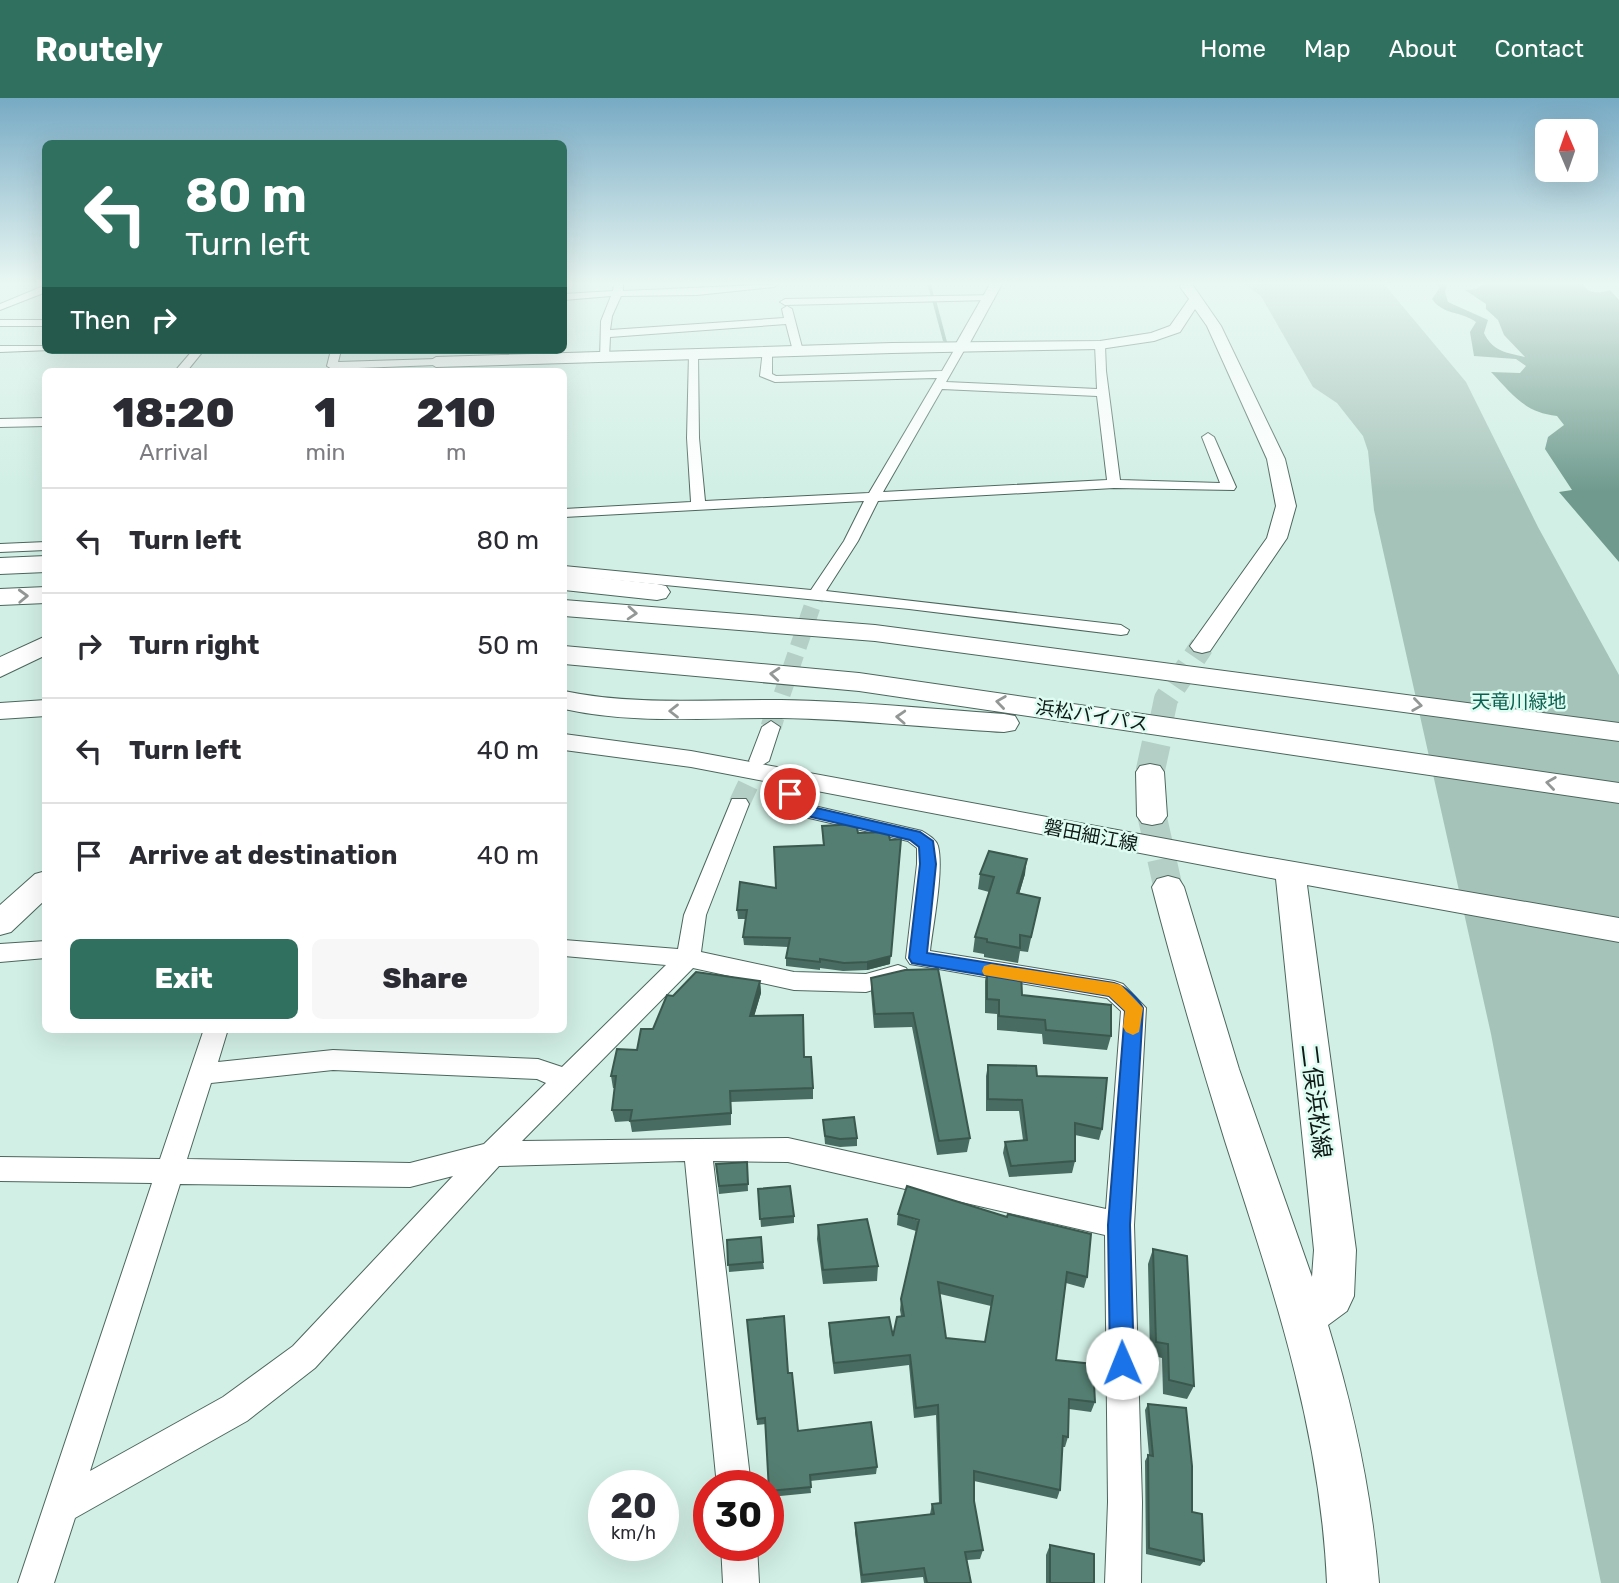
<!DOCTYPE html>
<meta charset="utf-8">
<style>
:root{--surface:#fff;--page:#f7f7f7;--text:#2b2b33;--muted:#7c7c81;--line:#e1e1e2;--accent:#2f705f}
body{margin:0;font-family:Rubik,"Noto Sans JP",sans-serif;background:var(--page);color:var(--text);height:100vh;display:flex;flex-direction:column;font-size:26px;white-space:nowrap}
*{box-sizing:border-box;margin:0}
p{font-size:23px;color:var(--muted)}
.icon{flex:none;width:38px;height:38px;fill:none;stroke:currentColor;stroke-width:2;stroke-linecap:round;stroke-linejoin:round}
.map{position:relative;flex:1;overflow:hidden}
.sheet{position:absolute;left:42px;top:270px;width:525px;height:665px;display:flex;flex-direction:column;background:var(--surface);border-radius:10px;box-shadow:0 7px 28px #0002}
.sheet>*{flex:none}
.guide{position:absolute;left:42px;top:42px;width:525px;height:214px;border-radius:10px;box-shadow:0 7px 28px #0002;background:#2f705f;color:#fff;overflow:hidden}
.needle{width:46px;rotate:358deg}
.fabs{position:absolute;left:1535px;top:21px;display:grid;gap:14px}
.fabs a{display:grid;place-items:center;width:63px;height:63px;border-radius:10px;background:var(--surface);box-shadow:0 7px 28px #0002;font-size:35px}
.speed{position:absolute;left:588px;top:1372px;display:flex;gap:14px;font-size:35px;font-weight:700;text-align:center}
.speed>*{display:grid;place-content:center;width:91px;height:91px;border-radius:50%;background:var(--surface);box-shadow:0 7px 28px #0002;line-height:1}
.speed small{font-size:18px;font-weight:400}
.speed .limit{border:10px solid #d22;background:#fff;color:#111}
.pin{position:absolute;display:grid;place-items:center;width:60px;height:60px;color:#fff;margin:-30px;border:4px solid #fff;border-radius:50%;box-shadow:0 2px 7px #0007}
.me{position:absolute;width:77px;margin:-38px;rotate:359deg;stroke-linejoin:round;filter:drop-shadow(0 0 5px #0008)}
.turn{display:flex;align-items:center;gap:24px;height:147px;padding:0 28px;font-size:32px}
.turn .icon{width:91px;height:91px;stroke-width:2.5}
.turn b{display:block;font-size:49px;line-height:60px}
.then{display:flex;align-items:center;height:66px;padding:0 28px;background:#0003;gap:14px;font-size:26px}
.eta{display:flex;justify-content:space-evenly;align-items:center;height:119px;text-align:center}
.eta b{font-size:42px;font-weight:800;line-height:49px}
.primary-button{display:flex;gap:14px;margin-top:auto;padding:14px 28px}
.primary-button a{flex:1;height:80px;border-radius:10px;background:var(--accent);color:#fff;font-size:28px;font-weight:800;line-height:80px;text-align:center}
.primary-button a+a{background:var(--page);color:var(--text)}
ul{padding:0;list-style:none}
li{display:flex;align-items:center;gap:21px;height:105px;padding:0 28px;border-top:2px solid var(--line)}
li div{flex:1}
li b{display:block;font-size:26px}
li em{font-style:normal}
header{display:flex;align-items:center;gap:42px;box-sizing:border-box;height:98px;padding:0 35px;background:var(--accent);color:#fff}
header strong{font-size:33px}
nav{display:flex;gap:38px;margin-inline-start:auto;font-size:24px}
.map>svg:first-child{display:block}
</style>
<header>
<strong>Routely</strong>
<nav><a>Home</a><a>Map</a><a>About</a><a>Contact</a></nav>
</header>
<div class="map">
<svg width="1619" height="1485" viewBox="0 0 1619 1485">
<rect width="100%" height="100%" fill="#d1efe5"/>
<path fill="#a6c3ba" d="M 1244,186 L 1384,186 L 1466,284 L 1538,429 L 1619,577 L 1619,1485 L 1601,1485 L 1537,1175 L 1491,936 L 1374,412 L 1368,353 L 1363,338 L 1337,305 L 1313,289 L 1261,198 Z"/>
<path fill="#6f9a8d" d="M 1436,186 L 1447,186 L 1445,194 L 1448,204 L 1488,222 L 1484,235 C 1492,253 1507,255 1525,259 L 1504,237 L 1498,222 L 1486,211 L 1486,206 L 1465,192 L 1476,191 L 1484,186 L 1582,186 C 1590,197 1599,195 1610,192 L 1619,202 L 1619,464 L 1559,394 L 1572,392 L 1545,351 L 1548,339 L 1564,327 L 1557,318 C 1524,314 1513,297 1491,274 L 1520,275 L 1526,268 L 1516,261 L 1474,258 L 1470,234 L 1476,224 C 1461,213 1443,217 1432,201 L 1440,189 Z"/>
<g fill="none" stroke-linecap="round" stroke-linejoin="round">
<path fill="#6f9a8d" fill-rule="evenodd" d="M 927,186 L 931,186 L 934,199 L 931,198 Z
M 934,201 L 936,202 L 947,244 L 943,243 L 932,202 Z"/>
<path stroke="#b4cfc6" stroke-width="17" stroke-dasharray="17 8" stroke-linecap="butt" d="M 774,620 L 816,497"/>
<path stroke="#b4cfc6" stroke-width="21" stroke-dasharray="21 10" stroke-linecap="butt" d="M 771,629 L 774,619
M 739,706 L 759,663"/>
<path stroke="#b4cfc6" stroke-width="24" stroke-dasharray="24 11" stroke-linecap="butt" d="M 1162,620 L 1166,601 L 1202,548"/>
<path stroke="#b4cfc6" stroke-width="29" stroke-dasharray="29 15" stroke-linecap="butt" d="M 1150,674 L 1162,619
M 1152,718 L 1168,789"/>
<defs>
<path id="minor" d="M 614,186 L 623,186 L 623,193 L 778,186 L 774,189 L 697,197 L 621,198 L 612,218 L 610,232 L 784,220 L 782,211 L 787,208 L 792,211 L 803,253 L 798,256 L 793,253 L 786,226 L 610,239 L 609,260 L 600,262 L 601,223 L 611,198 L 564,202 L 564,196 L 613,193 Z
M 46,187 L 46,194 L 0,212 L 0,206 Z
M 994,197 L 994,201 L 991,202 L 785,207 L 780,204 L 785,201 Z
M 0,222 L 46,222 L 46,228 L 0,228 Z
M 1100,244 L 1105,247 L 1106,273 L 1120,382 L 1220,385 L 1202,339 L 1208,335 L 1214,339 L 1236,389 L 1234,392 L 1114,390 L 878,403 L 858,443 L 826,493 L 1121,527 L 1129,532 L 1127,536 L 1121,537 L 909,511 L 564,477 L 564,468 L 811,492 L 844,443 L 864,403 L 564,419 L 564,411 L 691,404 L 687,340 L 689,255 L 698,257 L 699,340 L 705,403 L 869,395 L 937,280 L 775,284 L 760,278 L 763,252 L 772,254 L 772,276 L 776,278 L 942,273 L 957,247 L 961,246 L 966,249 L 946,284 L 1097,291 L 1095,247 ZM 942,291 L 1097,298 L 1107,382 L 883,394 Z
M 0,248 L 46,248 L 46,252 L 51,252 L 0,254 Z
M 193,252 L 204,252 L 187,273 L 175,273 Z
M 331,252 L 341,252 L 338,264 L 436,261 L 441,264 L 436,267 L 332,271 L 327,268 Z
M 46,320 L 46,328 L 0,329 L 0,321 Z
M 46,444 L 46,452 L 0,454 L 0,446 Z
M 771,623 L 780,629 L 769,663 L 759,669 L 752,667 L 749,663 L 762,629 Z
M 793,675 L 800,677 L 803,681 L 797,704 L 922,733 C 928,737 936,741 938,748 C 944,772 933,827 930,853 L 1114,883 L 1123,886 L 1146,910 L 1134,1127 L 1142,1404 L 1141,1485 L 1105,1485 L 1108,1404 L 1105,1137 L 788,1064 L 713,1063 L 751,1388 L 717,1388 L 685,1063 L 499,1068 L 315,1270 L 247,1323 L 75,1420 L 54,1485 L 18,1485 L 152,1085 L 0,1083 L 0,1059 L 160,1061 L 204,931 L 228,931 L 218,964 L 333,952 L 538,961 L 562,969 L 666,867 L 564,858 L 564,842 L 678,851 L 684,817 L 732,701 L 746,701 L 749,706 L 706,817 L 701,854 L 794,874 L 866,876 L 898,867 L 906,870 L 910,876 L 906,882 L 866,894 L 794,892 L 693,870 L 522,1043 L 788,1040 L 1106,1111 L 1121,913 L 1107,900 L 910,866 L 906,860 L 917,766 L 917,750 L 908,743 L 779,713 L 776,708 L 786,677 ZM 333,972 L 537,981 L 546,985 L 484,1046 L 410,1065 L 187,1061 L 211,985 ZM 453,1078 L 293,1248 L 223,1299 L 90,1373 L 180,1086 L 410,1089 Z
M 46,843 L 46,860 L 0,864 L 0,846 Z
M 721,1447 L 757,1447 L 759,1485 L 723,1485 Z"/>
<path id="tertiary" d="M 990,186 L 1002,186 L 966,252 L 956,252 L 954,249 Z"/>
<path id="secondary" d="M 1182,186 L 1192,186 L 1221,228 L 1285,361 L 1296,408 L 1287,440 L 1210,553 L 1202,555 L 1194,553 L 1190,548 L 1267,440 L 1276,408 L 1267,361 L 1207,228 L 1195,211 L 1180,234 L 1154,243 L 1100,251 L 892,255 L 436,269 L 428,264 L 436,259 L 892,245 L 1100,243 L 1151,235 L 1170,228 L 1189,201 L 1180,189 Z
M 46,602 L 46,618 L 0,621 L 0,605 Z
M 564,636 L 691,653 L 1242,755 L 1619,820 L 1619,844 L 1307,787 L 1356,1152 L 1354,1198 L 1347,1213 L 1328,1227 C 1354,1312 1372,1396 1379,1485 L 1327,1485 C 1320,1327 1273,1192 1225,1043 C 1199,959 1174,874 1152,789 L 1157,781 L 1168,778 L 1179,781 L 1184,789 L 1239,971 L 1312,1179 L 1314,1152 L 1276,781 L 691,669 L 564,652 Z
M 1150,666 L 1160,668 L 1164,674 L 1167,718 L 1162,725 L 1152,727 L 1142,725 L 1137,718 L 1136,674 L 1140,668 Z
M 46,773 L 46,801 L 11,834 L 0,837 L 0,807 L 35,776 Z"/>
<path id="trunk" d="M 46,458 L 46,474 L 0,476 L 0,460 Z
M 564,476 L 657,486 L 666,488 L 670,494 L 666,500 L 657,502 L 564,492 Z
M 46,489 L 46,505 L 0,507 L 0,491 Z
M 564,502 L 875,527 L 1619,625 L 1619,643 L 875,543 L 564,518 Z
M 46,538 L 46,557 L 0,579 L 0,559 Z
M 564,548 L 859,575 L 1619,685 L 1619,705 L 859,593 L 564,566 Z
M 564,593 C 636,608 708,601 781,602 C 855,603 930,611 1004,616 L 1015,618 L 1019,625 L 1015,632 L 1004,634 C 930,630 855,621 781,620 C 708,619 636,627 564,611 Z"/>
</defs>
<use href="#minor" stroke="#4c665e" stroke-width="2"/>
<use href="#tertiary" stroke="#4c665e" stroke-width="2"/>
<use href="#secondary" stroke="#4c665e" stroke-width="2"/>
<use href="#trunk" stroke="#4c665e" stroke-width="2"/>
<use href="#minor" fill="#fff" fill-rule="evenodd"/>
<use href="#tertiary" fill="#fff" fill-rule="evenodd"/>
<use href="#secondary" fill="#fff" fill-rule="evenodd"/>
<use href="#trunk" fill="#fff" fill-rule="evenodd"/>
</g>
<path fill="#486c61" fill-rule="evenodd" d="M 822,728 L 890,866 L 867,872 L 843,873 L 820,870 L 820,872 L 786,868 L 786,860 L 788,849 L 744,847 L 743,839 L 746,821 L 738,821 L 737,812 L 776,790 L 823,747 Z
M 980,776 L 1025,776 L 1019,796 L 1040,800 L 1028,854 L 1020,853 L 1018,865 L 984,859 L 984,856 L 973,854 L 975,839 L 989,794 L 978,791 Z
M 987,869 L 1022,897 L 1111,938 L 1107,952 L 1043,946 L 1042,936 L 997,932 L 997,916 L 985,915 L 985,883 Z
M 938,871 L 970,1040 L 967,1054 L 937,1057 L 912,929 L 874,930 L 871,894 L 871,880 Z
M 760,883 L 761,895 L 754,918 L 804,959 L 813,990 L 813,1001 L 731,1004 L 731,1027 L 632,1034 L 630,1023 L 615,1024 L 612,1012 L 615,990 L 613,990 L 611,978 L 637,952 L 653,931 L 673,898 Z
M 988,967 L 1037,978 L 1102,1031 L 1099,1042 L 1075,1037 L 1075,1063 L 1072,1075 L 1009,1079 L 1003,1055 L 1005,1044 L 1023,1042 L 1019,1013 L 986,1013 L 986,978 Z
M 823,1022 L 857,1040 L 857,1048 L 840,1049 L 825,1046 Z
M 747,1064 L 748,1093 L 719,1096 L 716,1066 Z
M 758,1091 L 794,1118 L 794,1125 L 761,1129 Z
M 898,1116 L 1087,1179 L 1084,1190 L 1066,1185 L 1056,1262 L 1095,1304 L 1091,1314 L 1069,1311 L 1068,1339 L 1065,1349 L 1062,1349 L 1060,1392 L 1057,1401 L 974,1383 L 974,1403 L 983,1452 L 980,1461 L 967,1462 L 971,1485 L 924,1485 L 923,1479 L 861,1485 L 855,1434 L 855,1425 L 930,1416 L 932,1406 L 939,1405 L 936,1317 L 914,1320 L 909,1267 L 834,1276 L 829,1235 L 829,1225 L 893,1238 L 901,1218 L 900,1212 L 901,1201 L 916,1133 L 897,1127 ZM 940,1196 L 991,1208 L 985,1244 L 946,1240 Z
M 818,1127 L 878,1168 L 877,1183 L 823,1186 L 817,1141 Z
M 727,1142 L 763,1164 L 764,1171 L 729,1174 Z
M 1153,1151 L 1194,1288 L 1187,1301 L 1163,1296 L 1162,1260 L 1150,1257 L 1148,1166 Z
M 747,1222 L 788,1275 L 798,1333 L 877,1369 L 876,1376 L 810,1383 L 811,1395 L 770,1399 L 765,1326 L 757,1327 Z
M 1148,1306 L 1192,1414 L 1204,1463 L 1200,1468 L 1146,1456 L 1145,1363 L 1148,1357 L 1149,1357 L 1145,1312 Z
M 1050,1447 L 1094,1485 L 1046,1485 L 1046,1457 Z"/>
<path fill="#3b584f" d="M 901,741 L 890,866 L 867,872 L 867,864 Z
M 1027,761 L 1025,776 L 1015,810 L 1017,795 Z
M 760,883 L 761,895 L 751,929 L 750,918 Z"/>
<path fill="#547e71" stroke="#3b584f" stroke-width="2" fill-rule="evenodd" d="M 856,726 L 858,735 L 888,734 L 890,742 L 901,741 L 891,858 L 867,864 L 844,865 L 820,861 L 820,864 L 786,860 L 790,840 L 743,839 L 747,812 L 737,812 L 740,784 L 776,790 L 774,749 L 824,747 L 822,728 Z
M 989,753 L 1027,761 L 1017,795 L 1040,800 L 1031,839 L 1020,837 L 1020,850 L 987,844 L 987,841 L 975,839 L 994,779 L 980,776 Z
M 987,869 L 1021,874 L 1022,897 L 1111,907 L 1111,938 L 1046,932 L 1045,922 L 999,918 L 999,902 L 987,901 Z
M 938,871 L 970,1040 L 939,1043 L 913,915 L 875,916 L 871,880 L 905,872 Z
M 696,874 L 760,883 L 750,918 L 803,917 L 804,959 L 811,959 L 813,990 L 730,993 L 731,1015 L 630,1023 L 632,1012 L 612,1012 L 616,978 L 611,978 L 617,951 L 637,952 L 641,931 L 653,931 L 667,897 L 673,898 Z
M 988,967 L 1036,968 L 1037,978 L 1107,980 L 1102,1031 L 1075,1025 L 1075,1063 L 1011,1068 L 1005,1044 L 1027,1042 L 1022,1002 L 988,1001 Z
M 854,1019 L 857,1040 L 840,1041 L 825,1038 L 823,1022 Z
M 747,1064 L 748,1086 L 719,1088 L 716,1066 Z
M 790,1088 L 794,1118 L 760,1121 L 758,1091 Z
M 907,1088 L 1007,1119 L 1008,1116 L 1091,1136 L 1087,1179 L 1067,1174 L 1056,1262 L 1093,1266 L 1095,1304 L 1069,1301 L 1068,1339 L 1063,1338 L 1060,1392 L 974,1373 L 974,1403 L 983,1452 L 965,1454 L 971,1485 L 927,1485 L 924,1470 L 862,1477 L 855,1425 L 934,1416 L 932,1406 L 941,1405 L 938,1307 L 916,1310 L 910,1257 L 834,1265 L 829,1225 L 889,1219 L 893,1238 L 897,1219 L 904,1218 L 901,1201 L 919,1122 L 898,1116 ZM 938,1184 L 993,1198 L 985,1244 L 946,1240 Z
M 867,1121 L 878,1168 L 823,1172 L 818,1127 Z
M 761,1139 L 763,1164 L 728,1167 L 727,1142 Z
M 1153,1151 L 1187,1158 L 1194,1288 L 1169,1282 L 1168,1246 L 1156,1244 Z
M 784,1218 L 788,1275 L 792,1275 L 798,1333 L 871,1324 L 877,1369 L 810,1377 L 811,1389 L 769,1393 L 765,1320 L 757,1321 L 747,1222 Z
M 1148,1306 L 1186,1310 L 1192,1368 L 1192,1414 L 1202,1416 L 1204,1463 L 1149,1450 L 1148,1357 L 1153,1358 Z
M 1050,1447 L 1094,1456 L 1094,1485 L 1050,1485 Z"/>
<defs><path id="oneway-chevron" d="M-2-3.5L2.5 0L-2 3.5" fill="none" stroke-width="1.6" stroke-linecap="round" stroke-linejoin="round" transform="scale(1.75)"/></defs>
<g stroke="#939896">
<use href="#oneway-chevron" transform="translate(23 498) rotate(-2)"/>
<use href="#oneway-chevron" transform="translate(632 515) rotate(4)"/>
<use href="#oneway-chevron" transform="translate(775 576) rotate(-175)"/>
<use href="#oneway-chevron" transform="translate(1001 604) rotate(-172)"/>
<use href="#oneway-chevron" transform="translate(1417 607) rotate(8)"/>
<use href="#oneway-chevron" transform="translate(674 613) rotate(180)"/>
<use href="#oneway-chevron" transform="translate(901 619) rotate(-177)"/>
<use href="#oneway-chevron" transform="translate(1551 685) rotate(-172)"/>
</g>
<linearGradient id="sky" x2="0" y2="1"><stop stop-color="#77aac4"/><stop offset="0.47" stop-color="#eaf8f3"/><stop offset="1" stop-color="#eaf8f3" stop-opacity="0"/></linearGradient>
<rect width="1619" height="394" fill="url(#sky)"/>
<path fill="#1a73e8" stroke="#114b97" stroke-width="2" d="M 790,691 L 797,696 L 795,705 L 920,734 L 933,743 L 936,766 L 927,855 L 1114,885 C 1125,888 1138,900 1143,910 L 1130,1127 L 1134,1265 L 1130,1274 L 1122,1278 L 1113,1274 L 1110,1265 L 1108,1127 L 1125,913 L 1109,898 L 912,865 L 909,860 L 920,766 L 919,749 L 910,742 L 781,712 L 779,708 L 782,696 Z"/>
<path fill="#f59e0b" d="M 991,866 L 1114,885 L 1121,887 L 1143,910 L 1139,934 L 1133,937 L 1126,934 L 1123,929 L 1125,913 L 1109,898 L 984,877 L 982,873 L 984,868 Z"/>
<g text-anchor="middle" stroke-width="5" stroke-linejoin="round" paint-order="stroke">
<g font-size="19" fill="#0b614f" stroke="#defcf2">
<text x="1519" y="610">天竜川緑地</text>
</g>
<g font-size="19" fill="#0e1915" stroke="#defcf2">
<text transform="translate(1092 617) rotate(9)" y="7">浜松バイパス</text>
<text transform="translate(1091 737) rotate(11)" y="7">磐田細江線</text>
</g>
<g font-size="23" fill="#0e1915" stroke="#defcf2">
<text transform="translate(1316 1003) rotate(83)" y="8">二俣浜松線</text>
</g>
</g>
</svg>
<div class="fabs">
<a><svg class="needle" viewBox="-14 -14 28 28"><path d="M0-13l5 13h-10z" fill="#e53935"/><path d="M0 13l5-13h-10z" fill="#7c7c81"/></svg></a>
</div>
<div class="speed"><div>20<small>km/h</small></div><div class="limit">30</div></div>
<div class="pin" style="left:790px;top:696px;background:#d93025"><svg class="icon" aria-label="arrive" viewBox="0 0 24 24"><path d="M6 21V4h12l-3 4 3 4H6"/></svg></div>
<svg class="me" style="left:1122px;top:1265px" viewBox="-20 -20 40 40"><circle r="19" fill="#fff"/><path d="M0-13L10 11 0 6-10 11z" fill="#1a73e8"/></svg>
<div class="guide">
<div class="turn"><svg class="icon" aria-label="left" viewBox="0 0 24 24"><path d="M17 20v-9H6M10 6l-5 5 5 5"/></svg><div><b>80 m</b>Turn left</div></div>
<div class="then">Then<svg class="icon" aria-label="right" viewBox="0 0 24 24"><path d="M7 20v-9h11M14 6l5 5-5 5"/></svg></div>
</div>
<section class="sheet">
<div class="eta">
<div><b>18:20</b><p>Arrival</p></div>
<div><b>1</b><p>min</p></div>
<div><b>210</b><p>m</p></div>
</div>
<ul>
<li><svg class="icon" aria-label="left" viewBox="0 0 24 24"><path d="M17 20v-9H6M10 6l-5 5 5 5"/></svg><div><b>Turn left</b></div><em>80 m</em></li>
<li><svg class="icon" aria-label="right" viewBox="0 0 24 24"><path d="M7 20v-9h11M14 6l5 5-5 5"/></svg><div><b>Turn right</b></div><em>50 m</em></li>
<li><svg class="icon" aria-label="left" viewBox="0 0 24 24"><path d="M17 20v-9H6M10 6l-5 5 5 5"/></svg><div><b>Turn left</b></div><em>40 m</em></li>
<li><svg class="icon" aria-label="arrive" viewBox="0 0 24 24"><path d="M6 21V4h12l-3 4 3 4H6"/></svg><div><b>Arrive at destination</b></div><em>40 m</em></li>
</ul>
<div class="primary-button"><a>Exit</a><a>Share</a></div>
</section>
</div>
